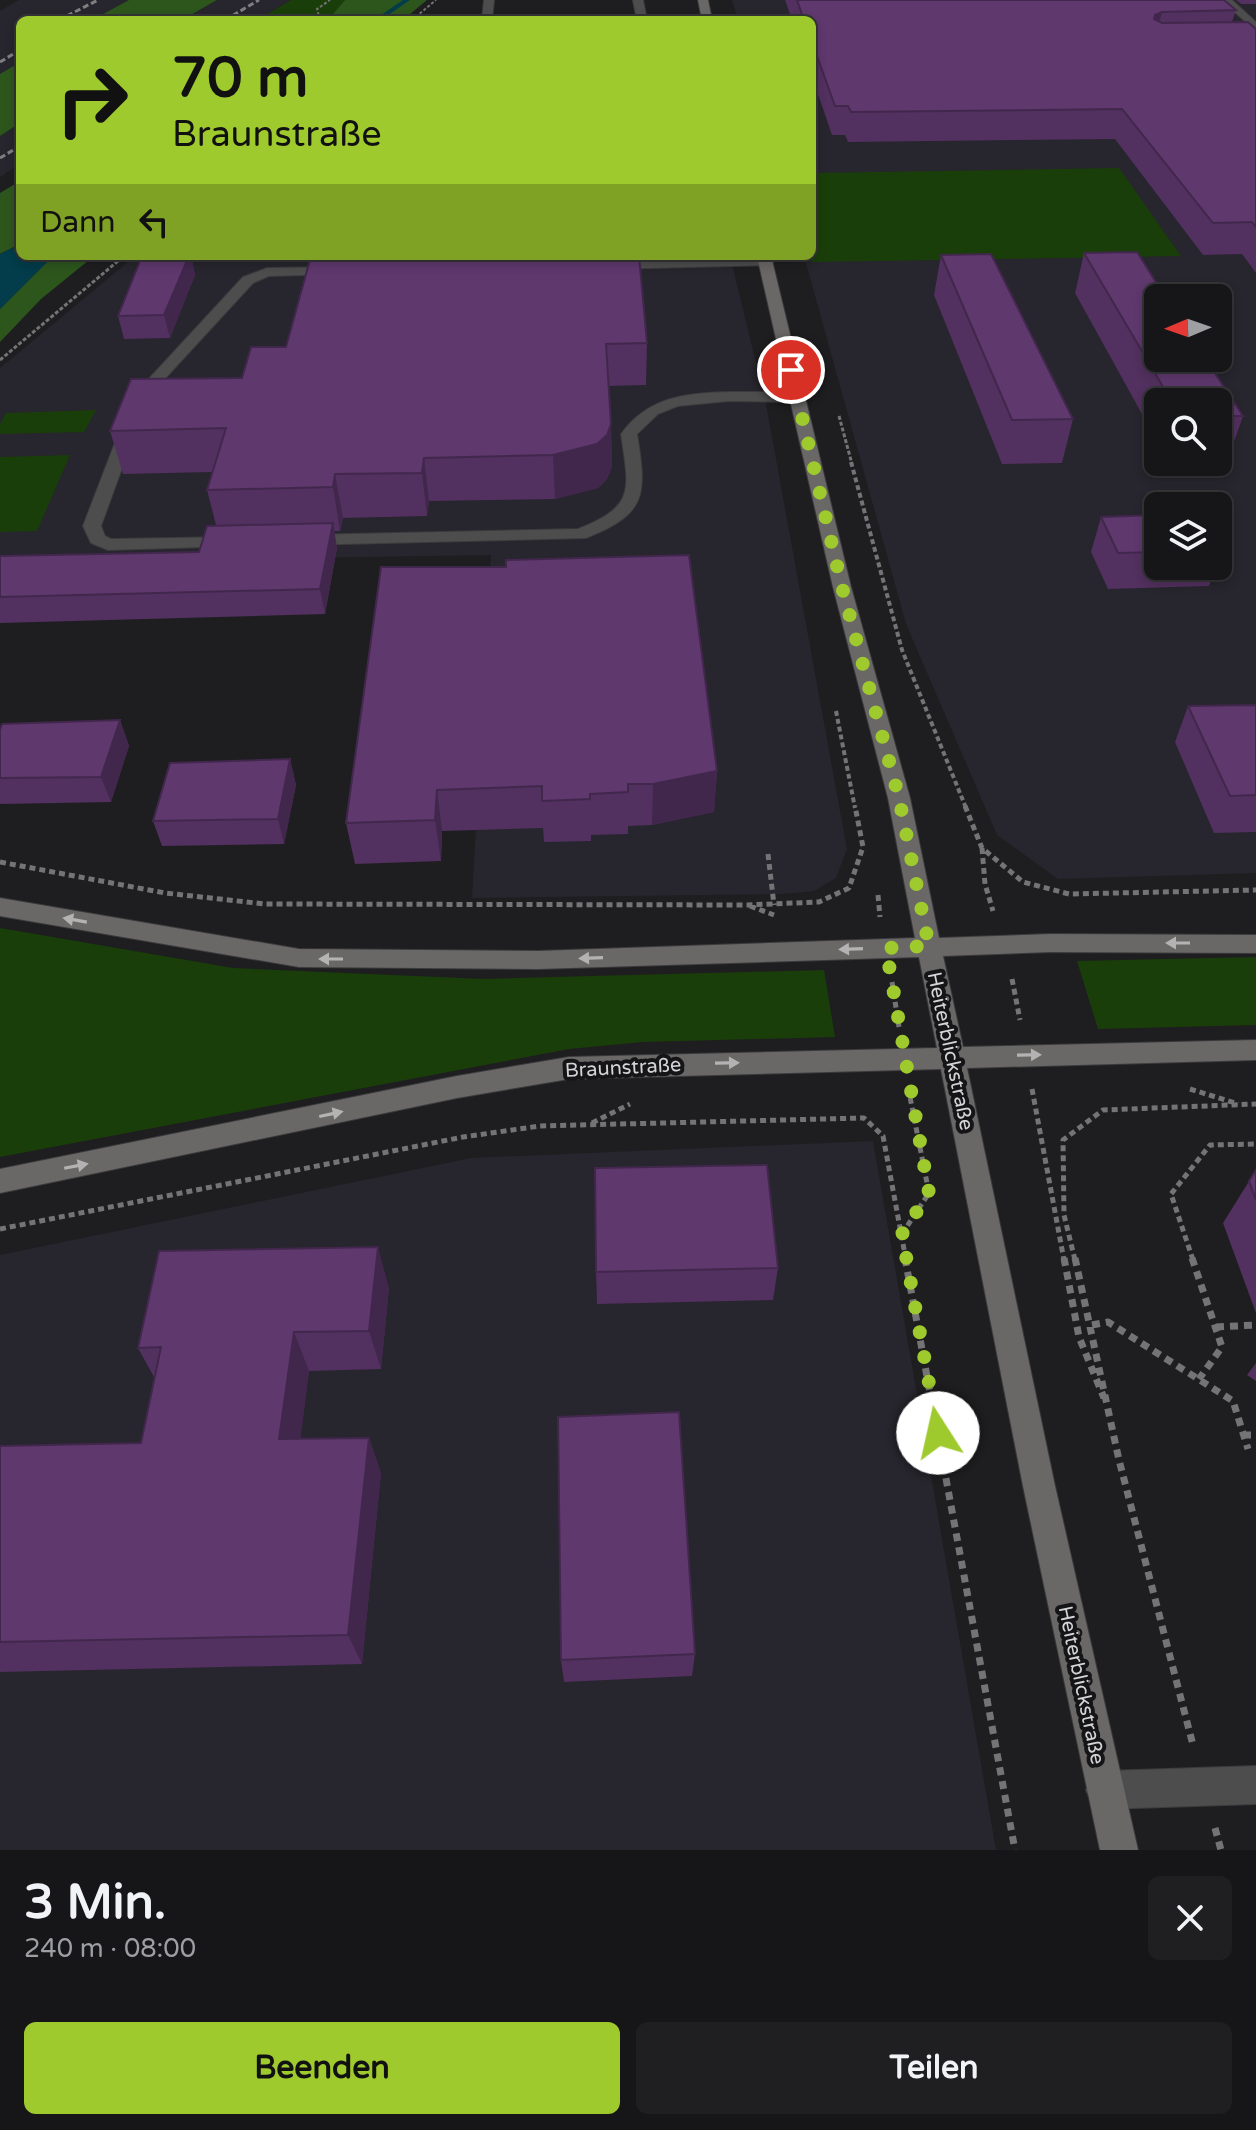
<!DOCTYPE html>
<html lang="de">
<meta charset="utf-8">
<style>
:root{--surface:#161618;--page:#1f1f21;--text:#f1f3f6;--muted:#9e9fa2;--line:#353537;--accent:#9fca2d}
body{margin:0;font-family:"Varela Round",sans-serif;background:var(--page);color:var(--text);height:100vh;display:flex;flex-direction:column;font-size:30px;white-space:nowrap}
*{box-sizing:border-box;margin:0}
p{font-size:26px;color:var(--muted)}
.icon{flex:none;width:44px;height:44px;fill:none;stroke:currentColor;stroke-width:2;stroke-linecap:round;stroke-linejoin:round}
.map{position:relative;height:1850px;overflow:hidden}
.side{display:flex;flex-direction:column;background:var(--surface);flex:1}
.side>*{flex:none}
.top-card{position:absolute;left:16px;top:16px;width:800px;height:244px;border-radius:12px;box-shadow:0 4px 12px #0003,0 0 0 2px var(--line);background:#9fca2d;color:#111;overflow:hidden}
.needle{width:52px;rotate:268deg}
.fabs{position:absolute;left:1144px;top:284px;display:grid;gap:16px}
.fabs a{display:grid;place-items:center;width:88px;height:88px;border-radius:12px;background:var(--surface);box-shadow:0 4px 12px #0003,0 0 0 2px var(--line);font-size:40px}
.pin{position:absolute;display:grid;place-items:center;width:68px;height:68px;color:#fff;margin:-34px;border:4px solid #fff;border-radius:50%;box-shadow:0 2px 8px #0007}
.me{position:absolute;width:88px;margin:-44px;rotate:350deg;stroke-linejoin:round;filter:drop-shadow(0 0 6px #0008)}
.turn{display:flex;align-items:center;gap:28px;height:168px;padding:0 24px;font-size:36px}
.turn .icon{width:104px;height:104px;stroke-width:2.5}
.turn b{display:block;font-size:56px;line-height:68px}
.then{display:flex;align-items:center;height:76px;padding:0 24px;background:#0003;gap:16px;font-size:30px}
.round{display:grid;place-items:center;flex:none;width:84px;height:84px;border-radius:12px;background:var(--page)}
.overview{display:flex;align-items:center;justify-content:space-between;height:136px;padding:0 24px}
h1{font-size:48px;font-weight:700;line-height:60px}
.button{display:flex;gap:16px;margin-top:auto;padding:16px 24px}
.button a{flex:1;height:92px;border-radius:12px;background:var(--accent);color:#111;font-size:32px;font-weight:700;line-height:92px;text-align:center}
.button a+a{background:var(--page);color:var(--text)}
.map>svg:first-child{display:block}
</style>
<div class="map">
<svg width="1256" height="1850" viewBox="0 0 1256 1850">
<rect width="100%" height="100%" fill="#1e1e20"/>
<path fill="#27252d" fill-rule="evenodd" d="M 19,0 L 129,0 L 92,20 L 20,20 L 20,62 L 0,74 L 0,11 Z
M 217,0 L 291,0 L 256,20 L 182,20 Z
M 732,0 L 1256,0 L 1256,873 L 1058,879 L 997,835 L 906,624 L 804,256 L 812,256 L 812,20 L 738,20 ZM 1158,298 L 1218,298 L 1218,358 L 1158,358 ZM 1158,402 L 1218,402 L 1218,462 L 1158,462 ZM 1158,506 L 1218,506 L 1218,566 L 1158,566 Z
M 20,123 L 20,164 L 0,177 L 0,136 Z
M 135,256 L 730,256 L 766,404 L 847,849 L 836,878 L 814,891 L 784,894 L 472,898 L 491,555 L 0,563 L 0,368 Z
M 873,1141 L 996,1850 L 0,1850 L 0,1255 L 471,1158 Z"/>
<path fill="#1a3e0a" d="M 291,0 L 345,0 L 333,14 L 316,20 L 260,18 Z
M 1119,168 L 1181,256 L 812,262 L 810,256 L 812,173 Z
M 96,410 L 84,432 L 0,434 L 0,424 L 6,413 Z
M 70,455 L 37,531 L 0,532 L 0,457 Z
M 0,928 L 233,968 L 483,979 L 824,970 L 835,1037 L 643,1042 L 569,1049 L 0,1157 Z
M 1256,957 L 1256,1025 L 1098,1029 L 1077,961 Z"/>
<path fill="#2d561d" d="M 129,0 L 217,0 L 182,20 L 92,20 Z
M 345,0 L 427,0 L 403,20 L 316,20 L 333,14 Z
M 20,62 L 20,123 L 0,136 L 0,74 Z
M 20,181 L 20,244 L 0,254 L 0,193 Z
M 53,256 L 94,256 L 41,299 L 0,342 L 0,309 Z"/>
<path fill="#033c4a" d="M 20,244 L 20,256 L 53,256 L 0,309 L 0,254 Z"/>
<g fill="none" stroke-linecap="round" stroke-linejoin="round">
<path fill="#033c4a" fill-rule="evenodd" d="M 403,0 L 410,0 L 381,20 L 374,20 Z"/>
<defs>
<path id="lane" d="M 484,0 L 494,0 L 492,20 L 482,20 Z
M 633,0 L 643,0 L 647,20 L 637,20 Z
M 766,258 L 773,262 L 771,265 L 608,269 L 601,265 L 608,261 Z
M 339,267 L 344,268 L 344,274 L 269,276 L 253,283 L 148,397 L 101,526 L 105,536 L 111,539 L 234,537 L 243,542 L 240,546 L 108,550 L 91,543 L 83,526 L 133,396 L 243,277 L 267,268 Z
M 729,392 L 797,392 L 805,397 L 797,402 L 729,401 L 678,406 L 658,414 L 637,434 C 647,495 647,514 586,538 L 303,545 L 294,540 L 303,535 L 578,529 C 636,506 629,490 621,434 C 648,397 685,393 729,392 Z
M 1256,1766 L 1256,1804 L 1105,1809 L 1092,1803 L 1086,1790 L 1092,1777 L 1105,1771 Z"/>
<path id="street" d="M 1221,0 L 1232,0 L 1256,22 L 1256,31 Z"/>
<path id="secondary" d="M 698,0 L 708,0 L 712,20 L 702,20 Z
M 757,256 L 771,256 L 851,587 L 910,798 L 939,938 L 1051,934 L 1256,935 L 1256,953 L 1051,952 L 943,956 L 963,1047 L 1256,1040 L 1256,1060 L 967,1068 L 1055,1486 L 1138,1850 L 1100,1850 L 1023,1486 L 941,1069 L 569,1079 L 457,1098 L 0,1193 L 0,1169 L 457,1076 L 569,1057 L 937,1048 L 919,957 L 538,969 L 299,967 L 0,916 L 0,898 L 299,949 L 538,951 L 915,938 L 888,798 L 833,587 Z"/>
</defs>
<use href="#lane" stroke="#3b3b3d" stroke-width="2"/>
<use href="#street" stroke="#3b3b3d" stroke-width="2"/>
<use href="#secondary" stroke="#3b3b3d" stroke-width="2"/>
<path stroke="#747476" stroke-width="2" stroke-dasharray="3 2" stroke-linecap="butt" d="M 320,20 L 317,9 L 330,0
M 412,20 L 436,0"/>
<path stroke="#747476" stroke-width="3" stroke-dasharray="4 2" stroke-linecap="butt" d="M 0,360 L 124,256
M 839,416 L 852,464"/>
<path stroke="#747476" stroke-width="4" stroke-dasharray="5 3" stroke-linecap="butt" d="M 851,462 L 902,650 L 966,808
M 836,711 L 855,808"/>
<path stroke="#747476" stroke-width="5" stroke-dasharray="6 4" stroke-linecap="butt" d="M 965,806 L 982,848 L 1023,882 L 1069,894 L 1256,890
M 982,848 L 985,884 L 993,911
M 768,854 L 774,905
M 0,862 L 165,893 L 265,904 L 747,905 L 819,902 L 849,888 L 863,847 L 855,806
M 878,895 L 880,917
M 750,906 L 774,915
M 1012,979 L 1020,1020
M 892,982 L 899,1027
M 1032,1089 L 1064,1260
M 1190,1089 L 1238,1104
M 592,1123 L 630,1104
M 0,1229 L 463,1137 L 540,1126 L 864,1118 L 883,1136 L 906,1260
M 902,1234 L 929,1193 L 909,1092
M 1075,1260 L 1064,1215 L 1063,1140 L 1103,1110 L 1256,1104
M 1193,1260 L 1171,1194 L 1210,1145 L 1256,1144"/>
<path stroke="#747476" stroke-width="7" stroke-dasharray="8 6" stroke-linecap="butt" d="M 905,1258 L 1015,1850
M 1064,1258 L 1079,1337 L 1104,1398
M 1075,1258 L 1119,1460 L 1193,1745
M 1192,1258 L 1222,1347 L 1199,1379
M 1092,1325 L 1108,1322 L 1233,1401 L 1248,1449
M 1216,1327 L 1256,1325
M 1243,1435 L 1256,1435
M 1215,1828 L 1221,1850"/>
<use href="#lane" fill="#4e4d4d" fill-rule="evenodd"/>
<use href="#street" fill="#4e4d4d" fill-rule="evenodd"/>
<use href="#secondary" fill="#6a6767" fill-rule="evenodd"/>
<path stroke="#7f7e80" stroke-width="3" stroke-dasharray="6 3" stroke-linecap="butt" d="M 59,20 L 98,0
M 225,20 L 259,0
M 0,62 L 20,50
M 0,158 L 20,146"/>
</g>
<path fill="#52305f" d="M 785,0 L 1224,0 L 1236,10 L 1232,22 L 1256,29 L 1256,273 L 1242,254 L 1203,255 L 1115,139 L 848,142 L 845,135 L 832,135 L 812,77 L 812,20 L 792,20 Z
M 1236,0 L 1256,0 L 1256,4 L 1241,4 Z
M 1084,253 L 1243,416 L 1228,459 L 1218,459 L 1218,402 L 1158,402 L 1158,443 L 1075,293 Z
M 941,255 L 1073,419 L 1062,463 L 1002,464 L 934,295 Z
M 142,256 L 191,256 L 195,275 L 170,338 L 124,339 L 118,316 Z
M 647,343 L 646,385 L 609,386 L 611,424 L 612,467 L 607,479 L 598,488 L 555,499 L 429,501 L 427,516 L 343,518 L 340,531 L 334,531 L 337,548 L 325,614 L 0,623 L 0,556 L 199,552 L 216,525 L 207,490 L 212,472 L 123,474 L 110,431 L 242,378 L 251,347 Z
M 1158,515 L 1158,566 L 1216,566 L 1209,586 L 1108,589 L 1091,552 L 1101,517 Z
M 381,567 L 717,771 L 714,812 L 652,825 L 628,826 L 628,834 L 591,835 L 591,841 L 544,842 L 543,828 L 442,831 L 441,861 L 355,864 L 346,823 Z
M 1256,705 L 1256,832 L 1214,833 L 1175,742 L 1188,706 Z
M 120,720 L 129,746 L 111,802 L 0,804 L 0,730 Z
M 290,759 L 296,785 L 284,844 L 162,846 L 153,821 Z
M 1256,1170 L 1256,1313 L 1223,1223 Z
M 778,1268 L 773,1300 L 597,1304 L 596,1272 Z
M 389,1288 L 381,1369 L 309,1371 L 300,1439 L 369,1438 L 381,1473 L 362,1664 L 0,1672 L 0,1446 L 141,1443 L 154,1377 L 138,1348 Z
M 1256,1363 L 1256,1381 L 1247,1375 Z
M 695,1654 L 692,1676 L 564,1682 L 561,1660 Z"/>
<path fill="#42274d" d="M 1162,12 L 1155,39 L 1148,42 L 1155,15 Z
M 189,256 L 191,256 L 195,275 L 170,338 L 164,315 Z
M 611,424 L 612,467 L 607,479 L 598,488 L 555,499 L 553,455 Z
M 424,458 L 429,501 L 427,516 L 422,473 Z
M 335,474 L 343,518 L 340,531 L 333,487 Z
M 333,523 L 337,548 L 325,614 L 320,589 Z
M 120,720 L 129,746 L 111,802 L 101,777 Z
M 290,759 L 296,785 L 284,844 L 278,819 Z
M 717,771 L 714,812 L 652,825 L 653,784 Z
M 437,790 L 442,831 L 441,861 L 435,820 Z
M 378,1247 L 389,1288 L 381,1369 L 369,1331 Z
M 294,1332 L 309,1371 L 296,1475 L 279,1439 Z
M 369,1438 L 381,1473 L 362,1664 L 348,1635 Z"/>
<path fill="#5f386e" stroke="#42274d" stroke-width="2" d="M 797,0 L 1224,0 L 1236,10 L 1162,12 L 1155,15 L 1154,19 L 1162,23 L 1248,22 L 1256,29 L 1256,227 L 1252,222 L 1213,223 L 1122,109 L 851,112 L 848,106 L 835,106 L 812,42 L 812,20 L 804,20 Z
M 1137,252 L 1166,298 L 1158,298 L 1158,358 L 1205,358 L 1243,416 L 1218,416 L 1218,402 L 1172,402 L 1084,253 Z
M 991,254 L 1073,419 L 1012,420 L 941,255 Z
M 142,256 L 189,256 L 164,315 L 118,316 Z
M 311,256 L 639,256 L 647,343 L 606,344 L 611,424 L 607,435 L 597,444 L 553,455 L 424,458 L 422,473 L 335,474 L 333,487 L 207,490 L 226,428 L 110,431 L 131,379 L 242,378 L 251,347 L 286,347 Z
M 1158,515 L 1158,552 L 1118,553 L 1101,517 Z
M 333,523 L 320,589 L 0,597 L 0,556 L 199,552 L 207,526 Z
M 689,555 L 717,771 L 653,784 L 628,784 L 628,792 L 590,794 L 590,799 L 542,801 L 542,786 L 437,790 L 435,820 L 346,823 L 381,567 L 506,567 L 506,560 Z
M 1256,705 L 1256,795 L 1230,796 L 1188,706 Z
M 120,720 L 101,777 L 0,778 L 0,730 L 2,724 Z
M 290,759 L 278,819 L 153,821 L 170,763 Z
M 767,1165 L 778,1268 L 596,1272 L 595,1168 Z
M 1256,1170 L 1256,1200 L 1249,1181 Z
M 378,1247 L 369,1331 L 294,1332 L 279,1439 L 369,1438 L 348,1635 L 0,1642 L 0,1446 L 141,1443 L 161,1347 L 138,1348 L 159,1251 Z
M 679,1412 L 695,1654 L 561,1660 L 558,1417 Z"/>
<defs><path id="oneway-solid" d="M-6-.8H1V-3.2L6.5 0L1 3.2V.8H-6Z" transform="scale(2)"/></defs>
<g fill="#b4b3b4">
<use href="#oneway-solid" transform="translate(75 920) rotate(-170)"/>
<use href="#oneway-solid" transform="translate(1178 943) rotate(-180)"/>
<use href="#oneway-solid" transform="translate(851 949) rotate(178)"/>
<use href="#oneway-solid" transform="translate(591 958) rotate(178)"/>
<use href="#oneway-solid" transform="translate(331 959) rotate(-180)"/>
<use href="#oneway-solid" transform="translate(1029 1055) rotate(-1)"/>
<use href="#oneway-solid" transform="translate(727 1063) rotate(-1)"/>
<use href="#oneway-solid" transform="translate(331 1114) rotate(-12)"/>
<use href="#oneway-solid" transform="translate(76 1166) rotate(-11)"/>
</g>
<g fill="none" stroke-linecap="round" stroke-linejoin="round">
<path stroke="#9fca2d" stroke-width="14" stroke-dasharray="0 25.2" d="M 791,370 L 842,587 L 899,798 L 929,946 L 886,948 L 929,1193 L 902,1234 L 938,1433"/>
</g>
<g text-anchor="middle" stroke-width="8" stroke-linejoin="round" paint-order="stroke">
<g font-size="20" fill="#d4d3d5" stroke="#151517">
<text transform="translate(951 1051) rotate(78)" y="7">Heiterblickstraße</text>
<text transform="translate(623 1067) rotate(-3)" y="7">Braunstraße</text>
<text transform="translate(1082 1685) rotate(78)" y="7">Heiterblickstraße</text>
</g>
</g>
</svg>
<div class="fabs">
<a><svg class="needle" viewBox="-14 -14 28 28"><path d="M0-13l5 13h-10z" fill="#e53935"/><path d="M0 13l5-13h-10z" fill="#9e9fa2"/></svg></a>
<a><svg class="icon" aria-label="search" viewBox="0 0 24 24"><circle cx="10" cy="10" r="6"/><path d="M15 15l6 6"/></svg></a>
<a><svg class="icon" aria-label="layers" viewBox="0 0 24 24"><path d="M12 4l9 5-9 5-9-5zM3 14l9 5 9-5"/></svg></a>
</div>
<div class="pin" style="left:791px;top:370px;background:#d93025"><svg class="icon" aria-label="arrive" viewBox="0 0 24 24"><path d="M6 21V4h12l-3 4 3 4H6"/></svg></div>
<svg class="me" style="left:938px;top:1433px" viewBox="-20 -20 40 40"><circle r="19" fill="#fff"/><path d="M0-13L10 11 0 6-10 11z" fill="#9fca2d"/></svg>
<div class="top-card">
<div class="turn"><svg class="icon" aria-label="right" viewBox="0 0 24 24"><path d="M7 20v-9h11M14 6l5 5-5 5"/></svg><div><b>70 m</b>Braunstraße</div></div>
<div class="then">Dann<svg class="icon" aria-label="left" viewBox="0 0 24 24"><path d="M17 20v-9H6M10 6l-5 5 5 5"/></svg></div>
</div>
</div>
<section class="side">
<div class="overview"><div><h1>3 Min.</h1><p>240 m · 08:00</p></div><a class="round"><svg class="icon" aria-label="close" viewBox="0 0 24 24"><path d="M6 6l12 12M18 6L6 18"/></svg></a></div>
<div class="button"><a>Beenden</a><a>Teilen</a></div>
</section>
